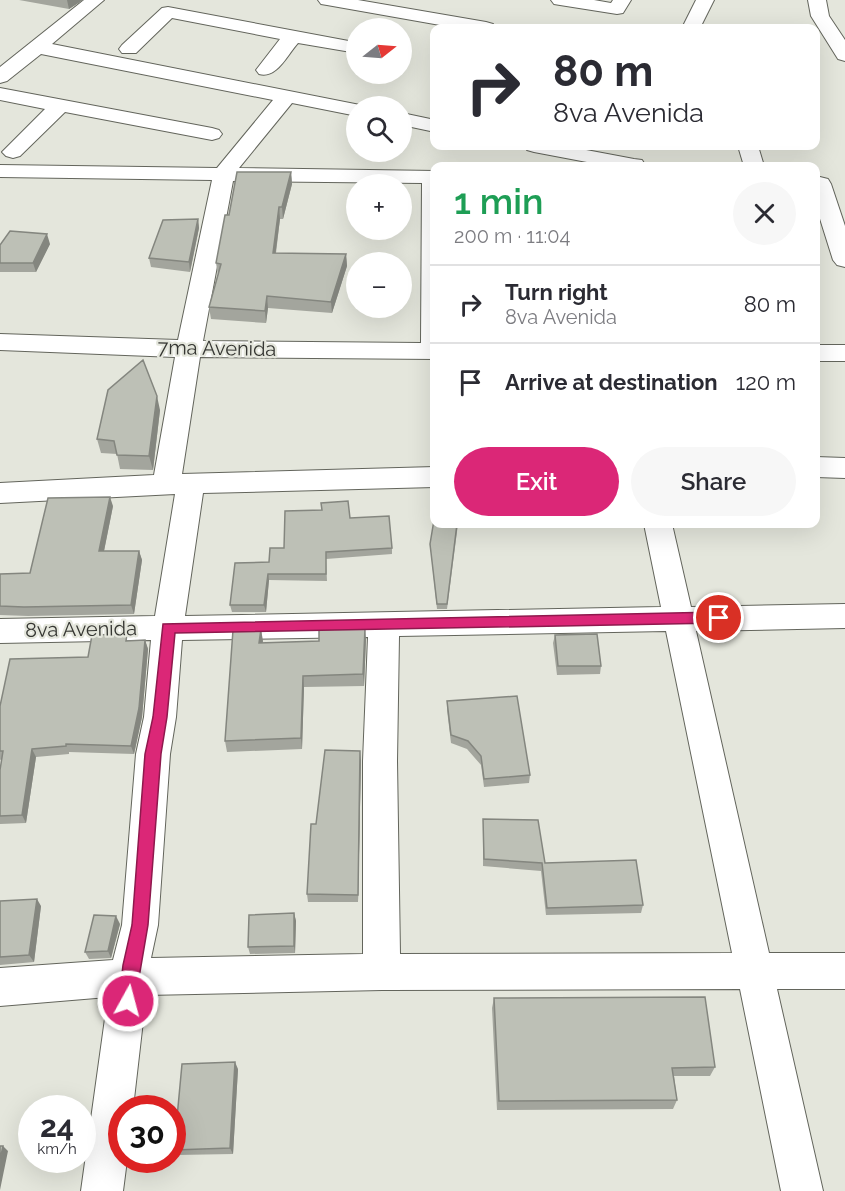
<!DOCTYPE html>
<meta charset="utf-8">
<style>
:root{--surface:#fff;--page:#f7f7f7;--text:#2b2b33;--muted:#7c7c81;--line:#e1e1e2;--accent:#db2777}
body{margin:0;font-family:Raleway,sans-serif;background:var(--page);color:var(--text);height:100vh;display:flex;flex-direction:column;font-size:22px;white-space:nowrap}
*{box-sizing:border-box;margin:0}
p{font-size:20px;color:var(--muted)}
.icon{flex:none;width:33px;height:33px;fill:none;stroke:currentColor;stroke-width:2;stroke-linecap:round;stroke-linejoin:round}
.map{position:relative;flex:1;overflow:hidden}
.drawer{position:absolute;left:430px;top:162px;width:390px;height:366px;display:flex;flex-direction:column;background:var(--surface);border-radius:12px;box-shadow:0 6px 24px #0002}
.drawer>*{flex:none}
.guide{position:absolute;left:430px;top:24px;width:390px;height:126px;border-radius:12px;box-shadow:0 6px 24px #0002;background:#fff;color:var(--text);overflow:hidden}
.needle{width:39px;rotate:73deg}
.fabs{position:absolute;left:346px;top:18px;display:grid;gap:12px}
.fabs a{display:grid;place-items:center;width:66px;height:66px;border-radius:50%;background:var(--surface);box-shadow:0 6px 24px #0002;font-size:30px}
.speed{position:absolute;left:18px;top:1095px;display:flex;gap:12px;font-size:30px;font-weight:700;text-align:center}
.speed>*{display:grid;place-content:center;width:78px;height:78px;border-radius:50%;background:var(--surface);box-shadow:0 6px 24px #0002;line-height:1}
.speed small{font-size:15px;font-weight:400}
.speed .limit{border:9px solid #d22;background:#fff;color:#111}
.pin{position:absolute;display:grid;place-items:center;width:51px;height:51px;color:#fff;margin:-26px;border:3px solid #fff;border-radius:50%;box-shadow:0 2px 6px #0007}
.me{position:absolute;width:66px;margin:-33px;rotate:7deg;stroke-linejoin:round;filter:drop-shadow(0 0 4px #0008)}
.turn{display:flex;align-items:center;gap:21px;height:126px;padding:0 24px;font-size:27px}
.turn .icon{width:78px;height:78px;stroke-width:2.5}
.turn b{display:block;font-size:42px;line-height:51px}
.round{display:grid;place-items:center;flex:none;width:63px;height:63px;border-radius:32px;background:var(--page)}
.head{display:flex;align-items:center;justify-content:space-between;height:102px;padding:0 24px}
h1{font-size:36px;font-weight:600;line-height:45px;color:#1e9e55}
.cta{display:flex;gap:12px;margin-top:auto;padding:12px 24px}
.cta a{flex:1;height:69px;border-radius:36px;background:var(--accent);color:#fff;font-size:24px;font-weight:600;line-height:69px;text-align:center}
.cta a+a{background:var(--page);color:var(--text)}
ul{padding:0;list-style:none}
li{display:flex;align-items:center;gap:18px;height:78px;padding:0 24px;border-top:2px solid var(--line)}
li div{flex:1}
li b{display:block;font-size:22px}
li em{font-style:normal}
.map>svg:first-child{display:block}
</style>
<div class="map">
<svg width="845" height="1191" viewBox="0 0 845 1191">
<rect width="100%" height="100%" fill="#e4e6dc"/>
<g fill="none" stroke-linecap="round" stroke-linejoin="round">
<defs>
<path id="minor" d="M 84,0 L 104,0 L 52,44 L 365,106 L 357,106 L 357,116 L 292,103 L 239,168 L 435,171 L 435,359 L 200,357 L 182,474 L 435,467 L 435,487 L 203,493 L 185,616 L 661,607 L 644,524 L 672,524 L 691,607 L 845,604 L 845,628 L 696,631 L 769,953 L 845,953 L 845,989 L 777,989 L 823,1191 L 781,1191 L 740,989 L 382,990 L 146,995 L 133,1108 L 122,1108 L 122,1160 L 127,1160 L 123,1191 L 81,1191 L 108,997 L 0,1006 L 0,968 L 113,960 L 122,925 L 136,754 L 144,717 L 151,640 L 0,643 L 0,619 L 155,616 L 175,494 L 0,503 L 0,483 L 154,475 L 175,357 L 0,350 L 0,334 L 178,340 L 212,180 L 0,177 L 0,165 L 217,168 L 273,100 L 41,54 L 7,81 L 0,83 L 0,67 ZM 233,181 L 422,183 L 421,343 L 203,341 ZM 666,631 L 732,953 L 400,954 L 397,761 L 399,636 ZM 368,637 L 363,761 L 363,954 L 151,958 L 158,925 L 170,754 L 176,717 L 182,640 Z
M 318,0 L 358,0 L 486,22 L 493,24 L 495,28 L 457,28 L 327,5 L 321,4 Z
M 551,0 L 594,0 L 611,3 L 613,0 L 631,0 L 623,13 L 617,14 L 560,5 L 554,4 Z
M 696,0 L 714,0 L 700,28 L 682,28 Z
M 808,0 L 826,0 L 829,16 L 845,40 L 845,61 L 838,59 L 811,16 Z
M 168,7 L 354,42 L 357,43 L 357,53 L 298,43 C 287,55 277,79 259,74 L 256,70 L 280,39 L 172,18 L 136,53 L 122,53 L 119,49 L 122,45 L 162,8 Z
M 0,88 L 212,128 L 219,130 L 222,134 L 219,138 L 212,140 L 65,112 L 20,156 L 13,158 L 6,156 L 2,152 L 45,109 L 0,100 Z
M 402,113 L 435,120 L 435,132 L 402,125 Z
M 524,146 L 565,146 L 634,159 L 642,160 L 645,165 L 608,166 L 534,152 L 527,150 Z
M 738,146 L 758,146 L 764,166 L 744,166 Z
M 820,177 L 828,179 L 831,184 L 845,226 L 845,267 L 837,265 L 833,260 L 816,206 L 816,178 Z
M 816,345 L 845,345 L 845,361 L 816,361 Z
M 816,457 L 845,458 L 845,478 L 816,477 Z"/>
</defs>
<use href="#minor" stroke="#63655c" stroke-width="2"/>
<use href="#minor" fill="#fff" fill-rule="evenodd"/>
</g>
<path fill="#a3a59d" d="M 19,0 L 83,0 L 69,9 Z
M 291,172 L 292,184 L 283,219 L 280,219 L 276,253 L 346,254 L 347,266 L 332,313 L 268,308 L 266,323 L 211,319 L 209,307 L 218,275 L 216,263 L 229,215 Z
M 198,219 L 199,228 L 190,272 L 151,267 L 149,258 Z
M 50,244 L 36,272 L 0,272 L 0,245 Z
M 160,410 L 153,470 L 120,469 L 117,454 L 101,453 L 97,439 Z
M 113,506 L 104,551 L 139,551 L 142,560 L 134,614 L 28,616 L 0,615 L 0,574 L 30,573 Z
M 350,518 L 392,548 L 392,554 L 326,559 L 327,581 L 269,580 L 266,612 L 232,612 L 230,605 L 269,562 L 284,548 Z
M 458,524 L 447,609 L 437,609 L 430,544 Z
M 261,629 L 262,643 L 366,639 L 364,686 L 304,687 L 302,749 L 227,752 L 225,741 Z
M 555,635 L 601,666 L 600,674 L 557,675 L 553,643 Z
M 145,640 L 148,649 L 142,717 L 134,754 L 69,752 L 69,754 L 36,757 L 26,823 L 0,824 L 0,770 L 2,759 L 0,760 L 0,706 L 88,657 L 129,641 Z
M 447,701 L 530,775 L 529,783 L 484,787 L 481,765 L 467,749 L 451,743 L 447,710 Z
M 361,760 L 358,902 L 308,902 L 307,894 Z
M 483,819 L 545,863 L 643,905 L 641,913 L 546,915 L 541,871 L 483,866 Z
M 0,901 L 41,906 L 34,962 L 0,965 Z
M 294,913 L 296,921 L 295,953 L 250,954 L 248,947 Z
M 120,924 L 111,958 L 89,959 L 85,952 Z
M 494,998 L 715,1067 L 710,1076 L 674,1076 L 677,1100 L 673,1109 L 497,1110 L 492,1008 Z
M 238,1069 L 233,1154 L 177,1155 L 174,1150 Z"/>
<path fill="#84867f" d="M 67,0 L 83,0 L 69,9 Z
M 291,172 L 292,184 L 283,219 L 282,207 Z
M 279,207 L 280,219 L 274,265 L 273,253 Z
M 198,219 L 199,228 L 190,272 L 189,262 Z
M 47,234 L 50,244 L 36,272 L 33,263 Z
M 346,254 L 347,266 L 332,313 L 331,302 Z
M 267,296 L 268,308 L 266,323 L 265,311 Z
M 157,396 L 160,410 L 153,470 L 149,456 Z
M 110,497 L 113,506 L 102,561 L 99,551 Z
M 139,551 L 142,560 L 134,614 L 131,605 Z
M 268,574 L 269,580 L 266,612 L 264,605 Z
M 365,628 L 366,639 L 364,686 L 363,674 Z
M 261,629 L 263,641 L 261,654 L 259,643 Z
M 145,640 L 148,649 L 142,717 L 134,754 L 131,746 Z
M 303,676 L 304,687 L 302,749 L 301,738 Z
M 32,749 L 36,757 L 26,823 L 22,815 Z
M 360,751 L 361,760 L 358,902 L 358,895 Z
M 37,899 L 41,906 L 34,962 L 29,955 Z
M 294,913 L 296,921 L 295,953 L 294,946 Z
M 116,916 L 120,924 L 111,958 L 108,951 Z
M 235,1062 L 238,1069 L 233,1154 L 230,1148 Z
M 3,1146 L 8,1151 L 0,1190 L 0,1160 Z"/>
<path fill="#bdc0b6" stroke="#84867f" stroke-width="1.5" d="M 237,172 L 291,172 L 282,207 L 279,207 L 273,253 L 346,254 L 331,302 L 267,296 L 265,311 L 209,307 L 221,264 L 216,263 L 225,215 L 229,215 Z
M 198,219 L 189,262 L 149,258 L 163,220 Z
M 10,231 L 47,234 L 33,263 L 0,263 L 0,245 Z
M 143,360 L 157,396 L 149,456 L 117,455 L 114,441 L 97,439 L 108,390 Z
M 110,497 L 99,551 L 139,551 L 131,605 L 24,607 L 0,606 L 0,574 L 30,573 L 48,498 Z
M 348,501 L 350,518 L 389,516 L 392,548 L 326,552 L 326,574 L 268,574 L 264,605 L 230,605 L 235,563 L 269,562 L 270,548 L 284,548 L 285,511 L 322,510 L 321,503 Z
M 435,514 L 435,524 L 457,524 L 447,604 L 437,604 L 430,544 Z
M 319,628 L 365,628 L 363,674 L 303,676 L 301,738 L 225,741 L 233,630 L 261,629 L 259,643 L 319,641 Z
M 127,634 L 126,641 L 145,640 L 139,708 L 131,746 L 66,744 L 66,746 L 32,749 L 22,815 L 0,816 L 0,770 L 3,751 L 0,751 L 0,706 L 10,659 L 88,657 L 92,635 Z
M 597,634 L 601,666 L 558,666 L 555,635 Z
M 517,696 L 530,775 L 484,779 L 481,756 L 468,741 L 451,735 L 447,701 Z
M 325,750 L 360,751 L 358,895 L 307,894 L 311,824 L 316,824 Z
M 483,819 L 538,820 L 545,863 L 636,860 L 643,905 L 547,908 L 542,863 L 484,859 Z
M 37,899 L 29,955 L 0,957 L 0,901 Z
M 294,913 L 294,946 L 248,947 L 249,915 Z
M 94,915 L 116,916 L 108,951 L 85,952 Z
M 705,997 L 715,1067 L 672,1068 L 677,1100 L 499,1101 L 494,998 Z
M 235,1062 L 230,1148 L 174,1150 L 182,1064 Z
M 0,1146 L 3,1146 L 0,1160 Z"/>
<path fill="#db2777" stroke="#8e194d" stroke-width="1.5" d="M 719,612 L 726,618 L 719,623 L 175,633 L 167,717 L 161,754 L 148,925 L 134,1007 L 128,1010 L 121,1007 L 119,1001 L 123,965 L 132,925 L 145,754 L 153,717 L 163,624 Z"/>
<g text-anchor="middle" stroke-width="4.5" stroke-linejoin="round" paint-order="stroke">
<g font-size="20" fill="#363733" stroke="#e4e6dc">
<text transform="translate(217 348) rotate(1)" y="7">7ma Avenida</text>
<text transform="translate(81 629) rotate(-1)" y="7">8va Avenida</text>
</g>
</g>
</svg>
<div class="fabs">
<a><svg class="needle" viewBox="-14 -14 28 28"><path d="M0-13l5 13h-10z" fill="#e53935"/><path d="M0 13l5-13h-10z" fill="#7c7c81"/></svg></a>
<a><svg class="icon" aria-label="search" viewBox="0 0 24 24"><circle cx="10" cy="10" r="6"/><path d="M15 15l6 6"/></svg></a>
<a>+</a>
<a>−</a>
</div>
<div class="speed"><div>24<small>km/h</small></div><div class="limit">30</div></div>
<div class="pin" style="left:719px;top:618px;background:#d93025"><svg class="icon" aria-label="arrive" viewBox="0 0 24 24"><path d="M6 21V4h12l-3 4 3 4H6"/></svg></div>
<svg class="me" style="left:128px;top:1001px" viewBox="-20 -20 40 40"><circle r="17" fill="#db2777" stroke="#fff" stroke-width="3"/><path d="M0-11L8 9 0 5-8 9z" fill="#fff"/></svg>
<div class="guide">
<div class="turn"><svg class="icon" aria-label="right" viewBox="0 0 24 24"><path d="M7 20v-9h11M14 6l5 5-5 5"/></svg><div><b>80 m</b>8va Avenida</div></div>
</div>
<section class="drawer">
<div class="head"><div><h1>1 min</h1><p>200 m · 11:04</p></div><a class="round"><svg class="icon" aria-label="close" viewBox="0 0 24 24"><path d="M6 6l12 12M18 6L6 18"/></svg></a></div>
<ul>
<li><svg class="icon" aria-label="right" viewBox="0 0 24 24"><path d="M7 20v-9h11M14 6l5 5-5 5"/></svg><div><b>Turn right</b><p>8va Avenida</p></div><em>80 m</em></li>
<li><svg class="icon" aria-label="arrive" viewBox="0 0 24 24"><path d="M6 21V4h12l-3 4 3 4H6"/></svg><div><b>Arrive at destination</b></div><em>120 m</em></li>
</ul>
<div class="cta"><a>Exit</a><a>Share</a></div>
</section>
</div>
